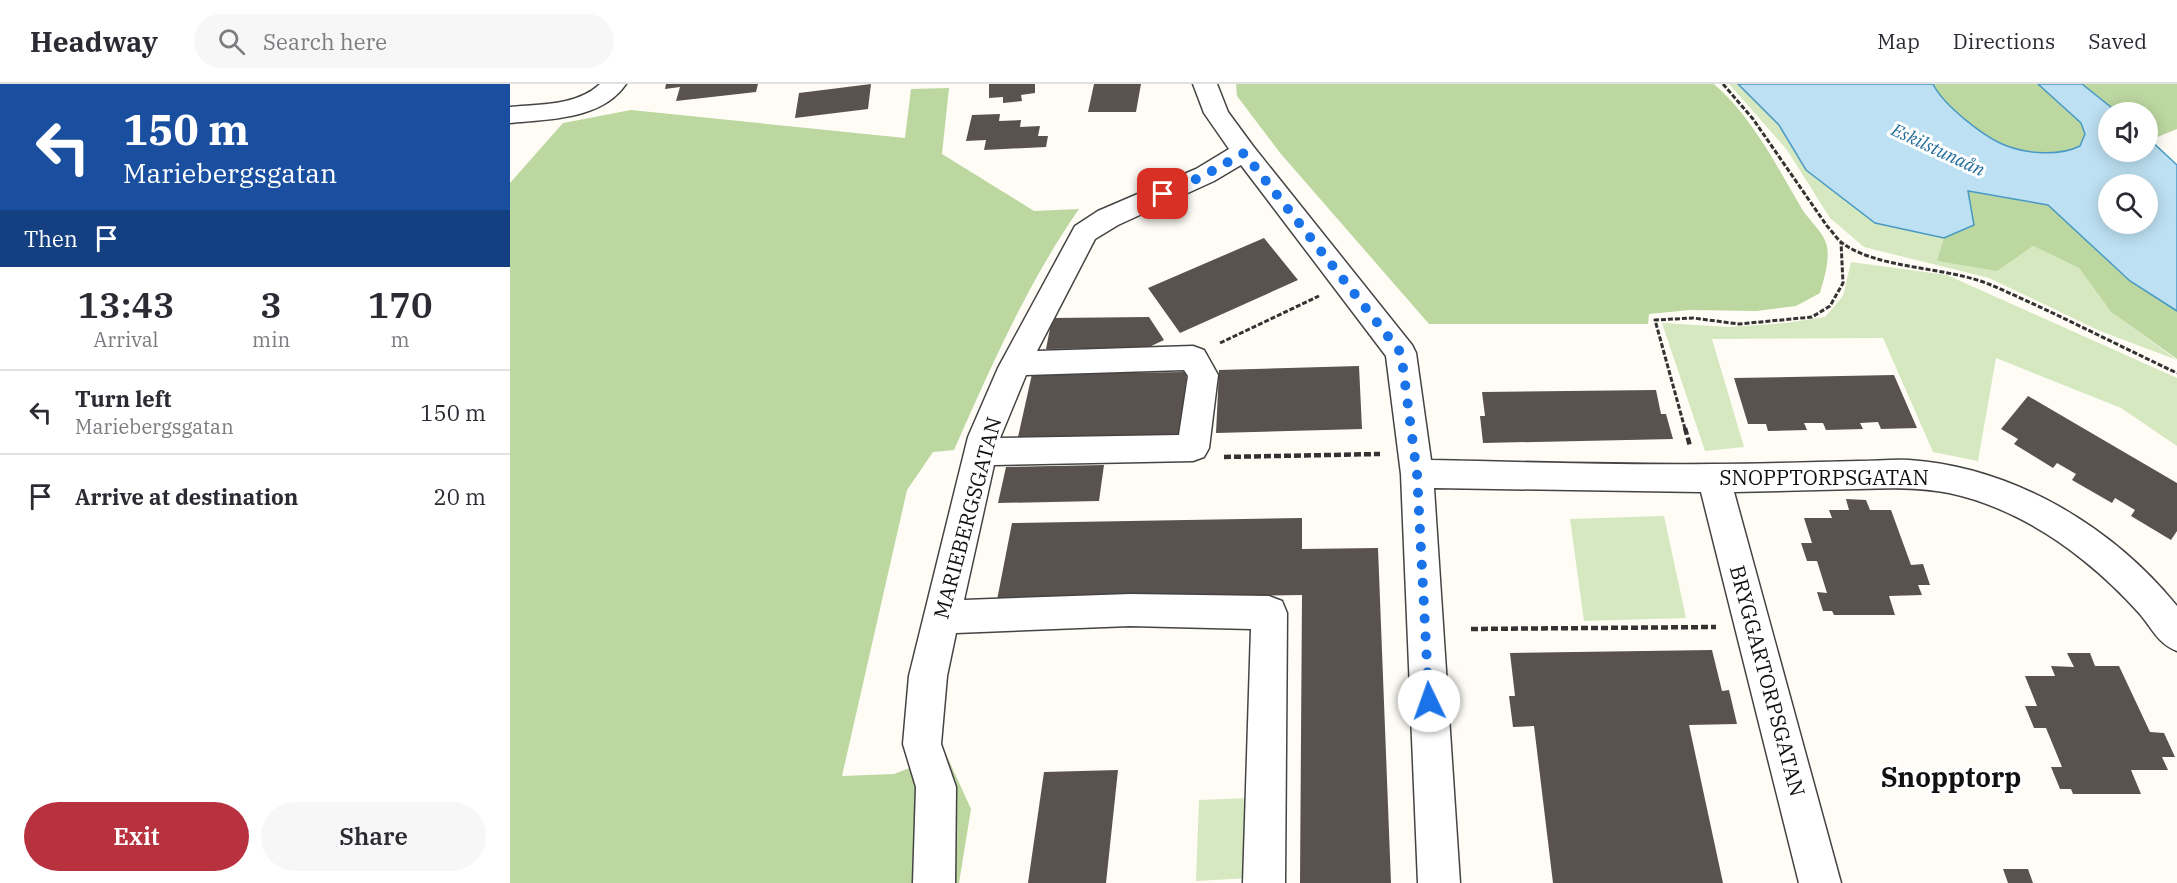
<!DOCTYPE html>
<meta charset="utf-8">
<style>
:root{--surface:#fff;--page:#f7f7f7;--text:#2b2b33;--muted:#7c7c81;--line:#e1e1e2;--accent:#b8313e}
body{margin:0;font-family:"IBM Plex Serif",serif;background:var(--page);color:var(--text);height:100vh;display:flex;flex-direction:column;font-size:22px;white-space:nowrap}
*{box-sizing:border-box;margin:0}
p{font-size:20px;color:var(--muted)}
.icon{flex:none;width:33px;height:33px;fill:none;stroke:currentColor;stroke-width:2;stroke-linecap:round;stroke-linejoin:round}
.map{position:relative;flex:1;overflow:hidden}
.drawer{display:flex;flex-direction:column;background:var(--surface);width:510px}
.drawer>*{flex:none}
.hud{background:#1a4fa0;color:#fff;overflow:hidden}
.tools{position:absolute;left:1588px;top:18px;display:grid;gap:12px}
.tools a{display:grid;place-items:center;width:60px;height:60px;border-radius:50%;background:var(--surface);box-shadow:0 3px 15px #0003;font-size:30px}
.pin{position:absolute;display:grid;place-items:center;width:51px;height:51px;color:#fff;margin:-26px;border-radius:12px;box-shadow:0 3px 9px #0006}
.me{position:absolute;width:66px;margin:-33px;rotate:357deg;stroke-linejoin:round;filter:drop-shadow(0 0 4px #0008)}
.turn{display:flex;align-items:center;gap:21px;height:126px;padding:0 24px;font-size:27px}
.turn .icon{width:78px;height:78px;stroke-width:2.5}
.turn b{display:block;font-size:42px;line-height:51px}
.then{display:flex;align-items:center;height:57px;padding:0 24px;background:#0003;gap:12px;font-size:22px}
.eta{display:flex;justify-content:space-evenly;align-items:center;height:102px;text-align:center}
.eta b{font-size:36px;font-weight:600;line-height:42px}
.cta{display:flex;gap:12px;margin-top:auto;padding:12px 24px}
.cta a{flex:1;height:69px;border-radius:36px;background:var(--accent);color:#fff;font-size:24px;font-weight:600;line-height:69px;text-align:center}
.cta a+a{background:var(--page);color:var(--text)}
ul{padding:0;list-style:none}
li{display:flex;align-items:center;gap:18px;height:84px;padding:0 24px;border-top:2px solid var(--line)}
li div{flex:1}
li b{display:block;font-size:22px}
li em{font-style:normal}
header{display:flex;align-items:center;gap:36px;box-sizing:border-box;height:84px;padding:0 30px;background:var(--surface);border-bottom:2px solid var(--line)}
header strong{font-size:28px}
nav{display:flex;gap:33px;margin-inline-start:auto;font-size:21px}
.search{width:420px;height:54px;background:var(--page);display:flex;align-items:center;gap:15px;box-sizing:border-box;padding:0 21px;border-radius:33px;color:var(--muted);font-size:22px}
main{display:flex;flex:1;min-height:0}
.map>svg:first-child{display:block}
</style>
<header>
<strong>Headway</strong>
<div class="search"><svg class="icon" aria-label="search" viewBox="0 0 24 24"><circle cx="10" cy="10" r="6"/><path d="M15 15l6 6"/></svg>Search here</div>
<nav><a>Map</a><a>Directions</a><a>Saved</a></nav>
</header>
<main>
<section class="drawer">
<div class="hud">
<div class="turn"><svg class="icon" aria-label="left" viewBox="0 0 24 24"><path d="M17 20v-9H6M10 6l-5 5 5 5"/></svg><div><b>150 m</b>Mariebergsgatan</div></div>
<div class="then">Then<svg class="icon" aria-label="arrive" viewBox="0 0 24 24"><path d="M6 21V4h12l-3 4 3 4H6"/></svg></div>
</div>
<div class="eta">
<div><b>13:43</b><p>Arrival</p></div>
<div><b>3</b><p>min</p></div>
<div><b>170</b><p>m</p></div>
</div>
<ul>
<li><svg class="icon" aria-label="left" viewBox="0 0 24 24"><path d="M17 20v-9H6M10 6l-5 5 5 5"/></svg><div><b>Turn left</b><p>Mariebergsgatan</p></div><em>150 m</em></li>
<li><svg class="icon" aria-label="arrive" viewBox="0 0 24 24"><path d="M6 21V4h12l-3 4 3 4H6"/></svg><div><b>Arrive at destination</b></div><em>20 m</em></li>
</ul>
<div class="cta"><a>Exit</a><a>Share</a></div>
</section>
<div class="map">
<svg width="1667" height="799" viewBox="0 0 1667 799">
<rect width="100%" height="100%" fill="#fefcf5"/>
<path fill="#d6e8c0" d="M 1219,0 L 1228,0 L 1269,41 L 1296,86 L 1365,139 L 1434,154 L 1428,177 L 1486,186 L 1523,162 L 1569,184 L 1601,228 L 1667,276 L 1590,247 L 1479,194 L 1354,163 L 1320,134 L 1277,66 Z
M 1341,178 L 1437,191 L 1667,294 L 1667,362 L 1611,324 L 1486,274 L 1468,377 L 1423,368 L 1373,254 L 1202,255 L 1234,363 L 1195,367 L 1152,239 L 1219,243 L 1276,239 L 1315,233 L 1333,212 Z
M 1154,432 L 1176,534 L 1074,537 L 1060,435 Z
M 741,714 L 740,794 L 686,797 L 689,716 Z"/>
<path fill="#bcd7a0" d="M 726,0 L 1204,0 C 1243,34 1266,81 1292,125 C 1299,136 1312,147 1316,159 C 1321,173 1314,195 1310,209 L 1286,222 L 1246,227 L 1180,226 L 1139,230 L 1138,240 L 919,240 L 771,70 L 727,12 Z
M 1423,0 L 1528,0 L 1571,39 L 1575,50 L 1570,62 C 1566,64 1562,67 1557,68 C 1545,72 1510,67 1497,62 C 1475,54 1433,21 1423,0 Z
M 1572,0 L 1667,0 L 1667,45 L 1640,56 L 1638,54 L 1638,28 L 1607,28 Z
M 439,4 L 432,70 L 524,127 L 569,125 C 517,200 481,283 444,366 L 423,368 L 397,406 L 332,692 L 384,690 L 436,670 L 461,725 L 449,799 L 0,799 L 0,99 L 53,39 L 121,26 L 395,54 L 401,5 Z
M 1457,107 L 1538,121 L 1620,197 L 1667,227 L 1667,275 L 1601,228 L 1569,184 L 1523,162 L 1487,187 L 1427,177 L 1434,154 L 1464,141 Z"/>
<path fill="#bde1f2" stroke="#4999c4" stroke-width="1.5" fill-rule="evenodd" d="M 1228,0 L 1423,0 C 1433,21 1475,54 1497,62 C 1519,70 1550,72 1570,62 L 1575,50 L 1571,39 L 1528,0 L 1572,0 L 1607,28 L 1599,28 L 1599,68 L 1638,68 L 1638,54 L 1667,81 L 1667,227 L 1620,197 L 1538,121 L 1458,107 L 1464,141 L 1434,154 L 1365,139 L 1296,86 L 1269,41 ZM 1599,100 L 1638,100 L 1638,140 L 1599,140 Z"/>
<path fill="#59524e" d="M 156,0 L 248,0 L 246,8 L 166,17 L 170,3 L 155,5 Z
M 361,0 L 358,25 L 285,34 L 289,9 Z
M 479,0 L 525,0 L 525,9 L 511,11 L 512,17 L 493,19 L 493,13 L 479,14 Z
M 584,0 L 631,0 L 626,28 L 578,28 Z
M 490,30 L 489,37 L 511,36 L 510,43 L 530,42 L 528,52 L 538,52 L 536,63 L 474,66 L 476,56 L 456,57 L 462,31 Z
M 754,154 L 788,196 L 670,249 L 638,204 Z
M 639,233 L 654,256 L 637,264 L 536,265 L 542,234 Z
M 849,282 L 852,345 L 706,349 L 709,286 Z
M 677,288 L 670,351 L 508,353 L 522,290 Z
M 1384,291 L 1407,344 L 1371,345 L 1368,338 L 1350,339 L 1353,345 L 1316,346 L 1313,339 L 1294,339 L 1297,346 L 1258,347 L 1256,340 L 1238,340 L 1224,294 Z
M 1146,306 L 1151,330 L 1156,330 L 1163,355 L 973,359 L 970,332 L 975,332 L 972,308 Z
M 1518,312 L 1667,399 L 1667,447 L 1661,456 L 1621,432 L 1625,426 L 1605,414 L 1602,419 L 1562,396 L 1566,390 L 1547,379 L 1543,384 L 1504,360 L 1508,355 L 1491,345 Z
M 594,381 L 589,417 L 488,419 L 496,383 Z
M 1336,415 L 1356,416 L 1360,426 L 1381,426 L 1401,481 L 1413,480 L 1420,501 L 1408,501 L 1412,511 L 1379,512 L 1385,531 L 1324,531 L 1322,527 L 1313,527 L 1307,508 L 1317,509 L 1307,477 L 1297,477 L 1291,459 L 1302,459 L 1294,434 L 1322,434 L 1319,426 L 1339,426 Z
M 792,434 L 792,465 L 868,464 L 881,799 L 790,799 L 792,511 L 487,516 L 502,439 Z
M 1202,566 L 1212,607 L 1219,606 L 1227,640 L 1179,641 L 1213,799 L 1043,799 L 1024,642 L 1003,643 L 999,612 L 1005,612 L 1000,569 Z
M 1557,569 L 1580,569 L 1585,582 L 1609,582 L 1640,648 L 1654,649 L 1665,673 L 1652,673 L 1658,686 L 1621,686 L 1631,710 L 1563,710 L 1561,705 L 1550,705 L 1541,683 L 1552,683 L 1536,644 L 1524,644 L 1515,622 L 1527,622 L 1515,592 L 1545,592 L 1541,582 L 1564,583 Z
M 608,686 L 596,799 L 518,799 L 534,688 Z
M 1493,785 L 1518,785 L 1523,799 L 1498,799 Z"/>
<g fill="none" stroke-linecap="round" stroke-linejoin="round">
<defs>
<path id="minor" d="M 90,0 L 116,0 C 92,36 38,35 0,39 L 0,23 C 29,20 67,22 90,0 Z
M 683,0 L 707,0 L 718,28 L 743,62 L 902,261 L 906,269 L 921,376 C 1015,378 1109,381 1203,380 C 1252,380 1300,378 1349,377 C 1365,377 1382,375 1399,376 C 1503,383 1602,442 1667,522 L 1667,567 C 1647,559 1643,545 1629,529 C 1612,510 1593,492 1573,476 C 1535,445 1487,419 1439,409 C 1408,403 1379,404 1348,405 C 1307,406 1265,407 1224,408 L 1331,799 L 1289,799 L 1191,408 L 924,404 L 950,799 L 908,799 L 891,390 L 876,272 L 731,81 L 704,97 L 608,141 L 585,155 L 527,267 L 683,262 L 694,266 L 708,291 L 699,364 L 694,373 L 683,377 L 484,381 L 454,516 L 620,510 L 759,512 L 772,517 L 777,529 L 775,799 L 733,799 L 741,545 L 620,542 L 446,549 L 437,592 L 431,660 L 446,703 L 445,799 L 403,799 L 406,703 L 393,660 L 399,592 L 458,353 L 488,284 L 565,142 L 588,127 L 686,85 L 719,65 L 694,29 ZM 674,286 L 678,292 L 669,351 L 490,354 L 516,291 Z"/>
</defs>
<use href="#minor" stroke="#444" stroke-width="3"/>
<path stroke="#333" stroke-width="3" stroke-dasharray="5 2" stroke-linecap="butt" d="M 1213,0 L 1243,35 L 1317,142 C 1322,147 1327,155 1332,159 C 1370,186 1436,182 1481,201 C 1544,228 1605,260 1667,289
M 710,259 L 809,212
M 1175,345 L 1145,236 L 1183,234 L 1229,240 L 1302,233 L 1320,222 L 1333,199 L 1331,158"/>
<path stroke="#333" stroke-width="4.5" stroke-dasharray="7 3" stroke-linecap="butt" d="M 1175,344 L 1180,362
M 714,373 L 870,370
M 961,545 L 1206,543"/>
<use href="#minor" fill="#fff" fill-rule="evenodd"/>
</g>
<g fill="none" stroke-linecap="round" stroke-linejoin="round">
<path stroke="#1a73e8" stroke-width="10" stroke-dasharray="0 18" d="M 653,110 L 695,91 L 734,69 L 891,269 L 907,390 L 919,617"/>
</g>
<g text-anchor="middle" stroke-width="6" stroke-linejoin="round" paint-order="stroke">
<g font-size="18" font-style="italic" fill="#216c9b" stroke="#fff">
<text transform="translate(1428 66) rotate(25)" y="6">Eskilstunaån</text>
</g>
<g font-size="21" fill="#111" stroke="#fff">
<text x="1314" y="401">SNOPPTORPSGATAN</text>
<text transform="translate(458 434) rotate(-75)" y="7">MARIEBERGSGATAN</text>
<text transform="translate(1257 597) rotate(75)" y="7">BRYGGARTORPSGATAN</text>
</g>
<g font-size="27" font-weight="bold" fill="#111" stroke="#fff">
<text x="1441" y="703">Snopptorp</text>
</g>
</g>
</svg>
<div class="tools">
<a><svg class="icon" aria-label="sound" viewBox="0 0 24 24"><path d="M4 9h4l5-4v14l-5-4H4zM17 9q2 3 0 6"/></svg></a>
<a><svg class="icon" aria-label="search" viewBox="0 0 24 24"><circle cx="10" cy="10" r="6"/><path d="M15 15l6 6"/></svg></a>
</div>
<div class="pin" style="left:653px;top:110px;background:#d93025"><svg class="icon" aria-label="arrive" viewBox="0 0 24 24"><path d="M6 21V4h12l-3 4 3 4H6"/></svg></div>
<svg class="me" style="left:919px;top:617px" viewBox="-20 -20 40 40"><circle r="19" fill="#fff"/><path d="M0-13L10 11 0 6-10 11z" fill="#1a73e8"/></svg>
</div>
</main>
